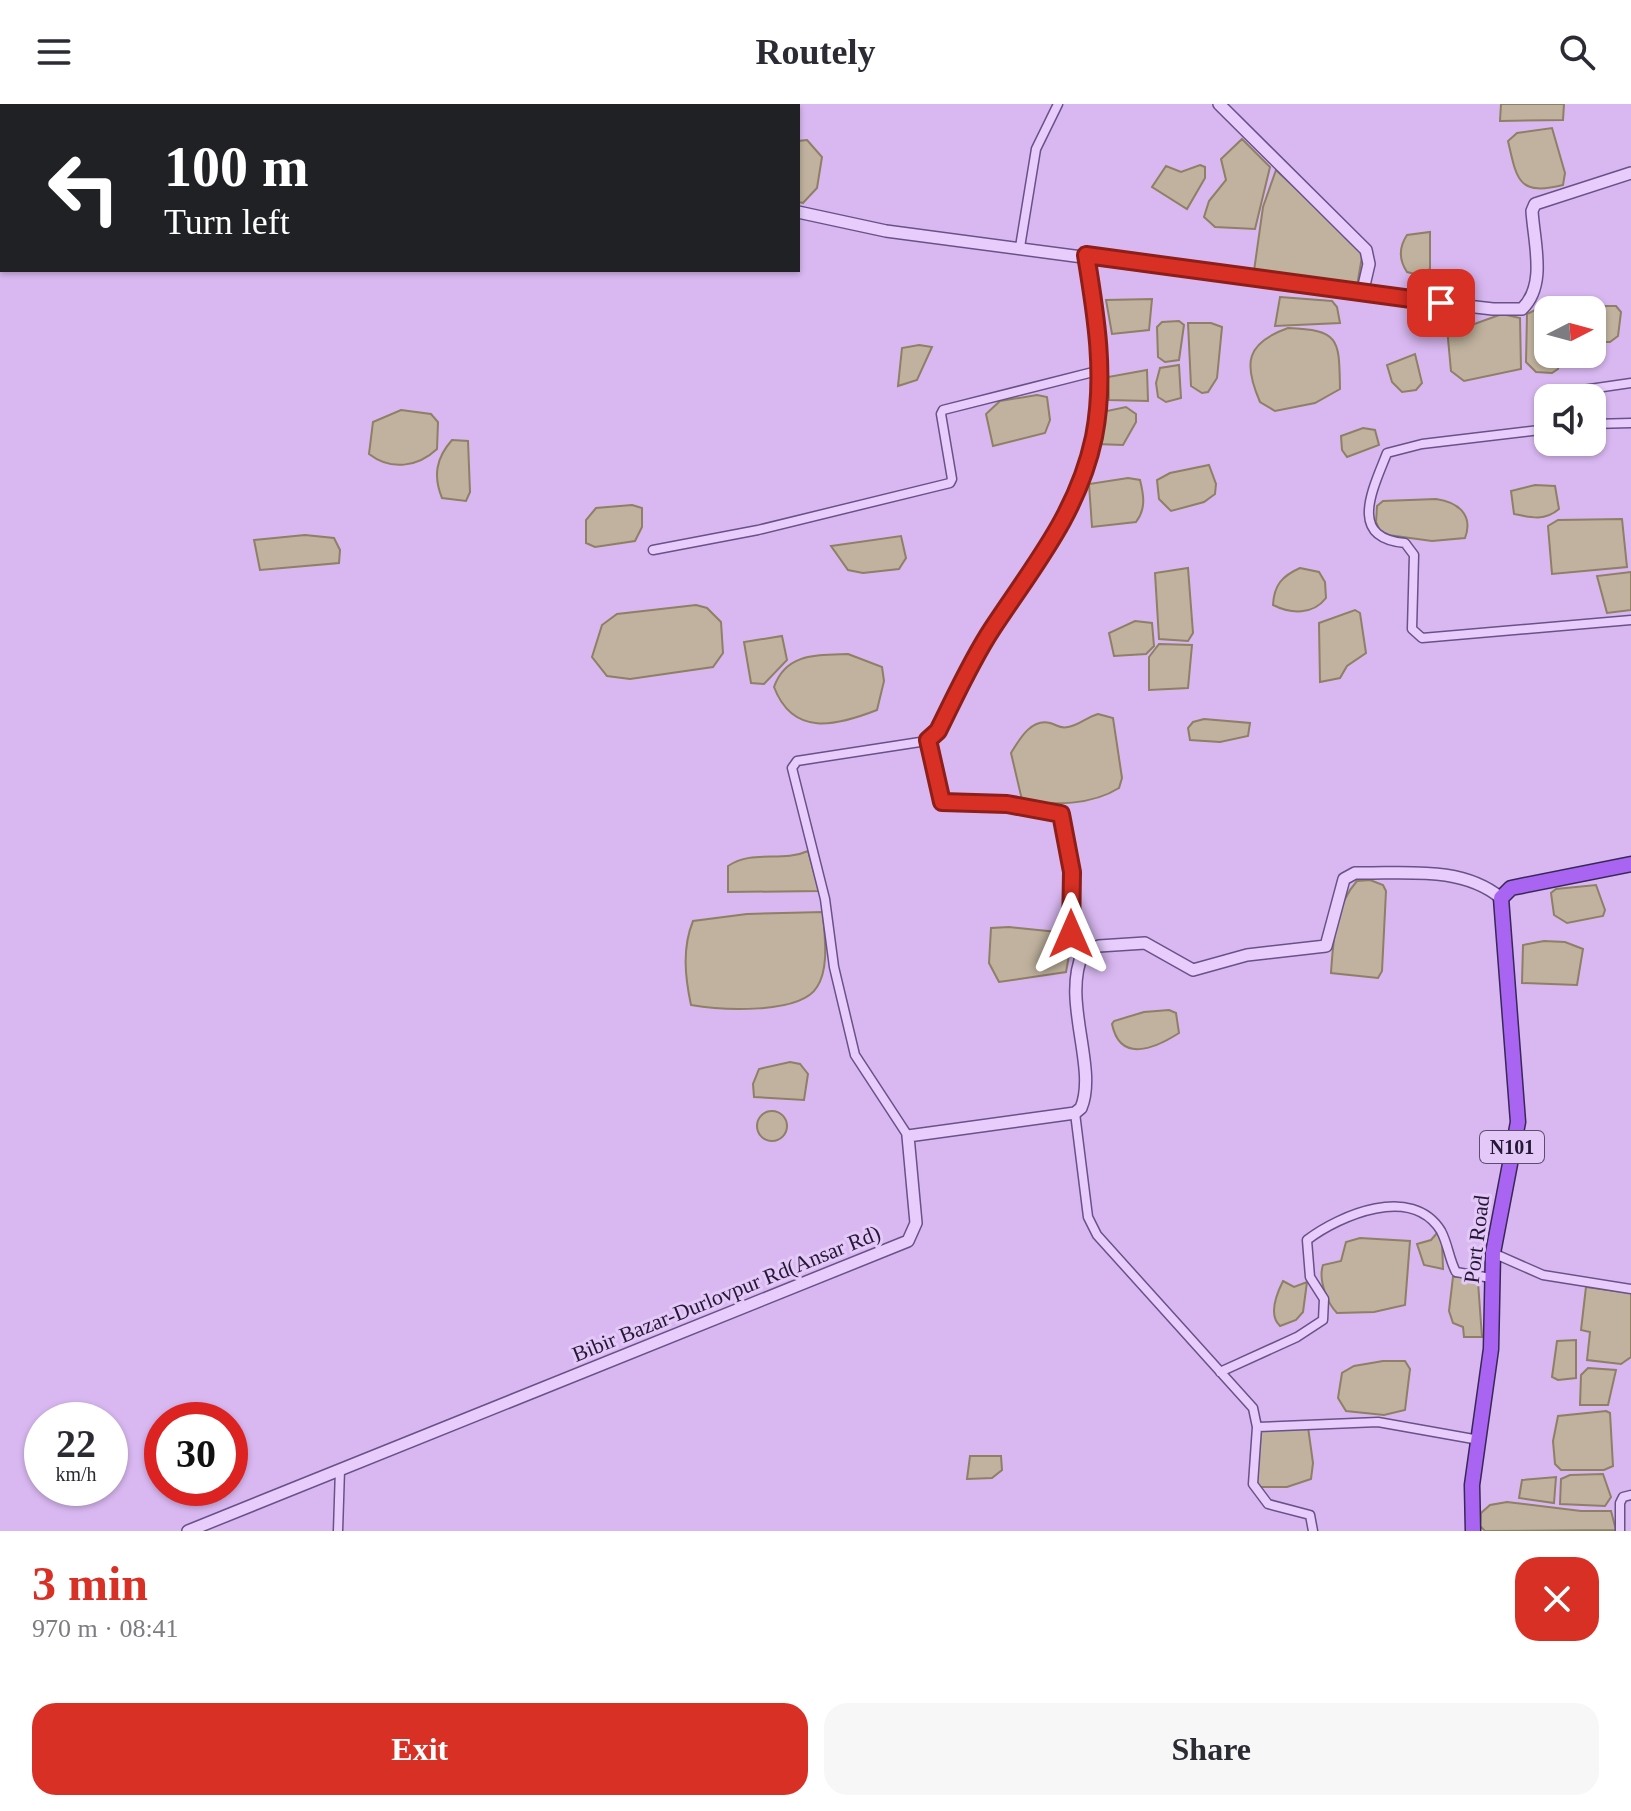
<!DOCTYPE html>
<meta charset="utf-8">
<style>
:root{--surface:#fff;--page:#f7f7f7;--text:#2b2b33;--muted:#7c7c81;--accent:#d93025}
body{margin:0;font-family:"Times New Roman",serif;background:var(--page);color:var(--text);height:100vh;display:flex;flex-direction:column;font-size:30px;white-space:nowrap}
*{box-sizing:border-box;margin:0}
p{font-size:26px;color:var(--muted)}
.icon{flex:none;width:44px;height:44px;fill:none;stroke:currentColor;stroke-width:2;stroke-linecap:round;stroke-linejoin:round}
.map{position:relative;height:1427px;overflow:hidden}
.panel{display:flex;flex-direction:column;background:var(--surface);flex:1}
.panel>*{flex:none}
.top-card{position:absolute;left:0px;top:0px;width:800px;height:168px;box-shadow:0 2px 6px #0004;background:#202124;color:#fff;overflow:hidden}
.needle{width:52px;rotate:84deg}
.fabs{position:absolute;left:1534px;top:192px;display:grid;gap:16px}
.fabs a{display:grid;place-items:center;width:72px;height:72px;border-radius:16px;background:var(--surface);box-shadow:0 2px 6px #0004;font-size:40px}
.speed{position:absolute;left:24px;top:1298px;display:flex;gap:16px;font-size:40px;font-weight:700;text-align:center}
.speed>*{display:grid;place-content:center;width:104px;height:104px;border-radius:50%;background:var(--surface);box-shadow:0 2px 6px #0004;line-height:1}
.speed small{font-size:20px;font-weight:400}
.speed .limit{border:12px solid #d22;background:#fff;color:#111}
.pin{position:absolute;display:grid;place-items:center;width:68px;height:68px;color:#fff;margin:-34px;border-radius:16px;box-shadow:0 4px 12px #0006}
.me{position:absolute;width:88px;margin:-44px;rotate:0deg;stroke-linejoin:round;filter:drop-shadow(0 0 6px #0008)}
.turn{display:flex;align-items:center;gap:28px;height:168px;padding:0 32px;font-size:36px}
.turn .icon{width:104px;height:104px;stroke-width:2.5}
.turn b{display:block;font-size:56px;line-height:68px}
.round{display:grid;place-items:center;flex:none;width:84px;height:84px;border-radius:24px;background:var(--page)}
.overview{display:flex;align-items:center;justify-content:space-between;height:136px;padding:0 32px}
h1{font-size:48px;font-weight:800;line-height:60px;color:var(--accent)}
.button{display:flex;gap:16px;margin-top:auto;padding:16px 32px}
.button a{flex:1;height:92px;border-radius:24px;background:var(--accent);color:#fff;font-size:32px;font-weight:800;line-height:92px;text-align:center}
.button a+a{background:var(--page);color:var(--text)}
header{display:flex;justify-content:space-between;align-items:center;height:104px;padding:0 32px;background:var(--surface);font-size:36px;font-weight:800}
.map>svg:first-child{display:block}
</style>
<header><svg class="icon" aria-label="menu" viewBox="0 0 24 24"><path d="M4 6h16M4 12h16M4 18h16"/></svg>Routely<svg class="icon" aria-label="search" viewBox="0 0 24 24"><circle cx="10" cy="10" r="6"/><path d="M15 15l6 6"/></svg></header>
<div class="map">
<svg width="1631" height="1427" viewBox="0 0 1631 1427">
<rect width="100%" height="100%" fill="#d9b8f1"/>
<path fill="#c0b29e" stroke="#8e7f65" stroke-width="2" d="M 1501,0 L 1564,0 L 1563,16 L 1500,17 Z
M 1552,24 L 1565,69 L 1563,81 C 1518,92 1517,76 1508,37 L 1517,29 Z
M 1242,35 L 1270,63 L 1255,125 L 1215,123 L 1204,113 L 1209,97 L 1226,76 L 1221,55 Z
M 807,36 L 822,53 L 817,84 L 803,99 L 798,98 L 798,37 Z
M 1200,61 L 1205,63 L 1205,74 L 1187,105 L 1152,83 L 1166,62 L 1181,68 Z
M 1276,66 L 1363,147 L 1357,182 L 1254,167 L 1263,103 Z
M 1430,128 L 1430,165 L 1419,171 L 1407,168 C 1399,156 1399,143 1407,131 Z
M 1280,193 L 1332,197 L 1337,203 L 1340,219 L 1275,222 Z
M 1152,195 L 1149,226 L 1112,230 L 1106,196 Z
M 1586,202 L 1616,202 L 1621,208 L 1618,232 L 1610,238 L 1592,238 L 1592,206 L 1581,206 Z
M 1539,204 L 1557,206 L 1548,206 L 1548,250 L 1562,250 L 1558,265 L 1552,269 L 1536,268 L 1526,258 L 1527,210 Z
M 1502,210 L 1520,214 L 1521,265 L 1464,277 L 1451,267 L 1447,224 L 1466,223 Z
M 1179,217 L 1184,221 L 1179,256 L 1165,258 L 1158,253 L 1157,223 L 1162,218 Z
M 1188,219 L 1211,219 L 1222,223 L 1217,274 L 1208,288 L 1202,289 L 1191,282 Z
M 1288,224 C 1341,226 1339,236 1340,285 L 1315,299 L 1275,307 L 1260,298 C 1243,259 1246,239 1288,224 Z
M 919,241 L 932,243 L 917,276 L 898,282 L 902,244 Z
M 1415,250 L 1422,279 L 1416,286 L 1402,288 L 1392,278 L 1387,261 Z
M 1179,261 L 1181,294 L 1166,298 L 1158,293 L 1156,279 L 1160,264 Z
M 1147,266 L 1148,297 L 1109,296 L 1108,273 Z
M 1037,291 L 1047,293 L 1050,316 L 1045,329 L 993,342 L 986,310 L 1000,297 Z
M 1126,303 L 1136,310 L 1136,318 L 1123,341 L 1097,340 L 1102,308 Z
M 401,306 L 431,310 L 438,318 L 437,345 C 418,363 391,367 369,350 L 373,318 Z
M 1363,324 L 1375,326 L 1379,341 L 1347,353 L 1342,346 L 1341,332 Z
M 452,336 L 468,337 L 470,388 L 466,397 L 442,394 C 433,372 436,354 452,336 Z
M 1209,361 L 1216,380 L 1215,390 L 1204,398 L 1171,407 L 1159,395 L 1157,376 L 1170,369 Z
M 1128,374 L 1140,376 C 1144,392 1146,405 1136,418 L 1092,423 L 1089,380 Z
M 1535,381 L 1555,382 L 1559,405 C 1545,417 1532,414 1514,410 L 1511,387 Z
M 1436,395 C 1457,398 1474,410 1465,434 L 1432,437 L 1381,430 L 1376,418 L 1377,402 L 1383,397 Z
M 632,401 L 642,404 L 642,423 L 635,437 L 595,443 L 586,439 L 586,416 L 596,404 Z
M 1622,415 L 1627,463 L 1552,470 L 1548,422 L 1558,416 Z
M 305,431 L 334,434 L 340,446 L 339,459 L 260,466 L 254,436 Z
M 901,432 L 906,454 L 899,465 L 863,469 L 848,466 L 831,442 Z
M 1188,464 L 1193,529 L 1188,537 L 1159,535 L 1155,469 Z
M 1300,464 L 1319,468 L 1325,478 L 1326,494 C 1313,511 1291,510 1273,501 C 1274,481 1282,472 1300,464 Z
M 1631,468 L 1631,506 L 1607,509 L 1597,472 Z
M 696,501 L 707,504 L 721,518 L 723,549 L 713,563 L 630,575 L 607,572 L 592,553 L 602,521 L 617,510 Z
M 1355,506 L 1360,509 L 1366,549 L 1347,562 L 1340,574 L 1320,578 L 1319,519 Z
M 1135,517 L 1152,519 L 1154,542 L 1146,550 L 1114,552 L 1109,529 Z
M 782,532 L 787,556 L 764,580 L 751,579 L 744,538 Z
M 1159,540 L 1192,541 L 1188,584 L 1149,586 L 1149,553 Z
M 848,550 L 882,563 L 884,577 L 877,606 C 836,622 793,633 774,583 C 786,549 816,551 848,550 Z
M 1098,610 L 1113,614 L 1122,674 L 1119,684 C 1092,701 1053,702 1022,696 L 1011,649 C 1019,636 1031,614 1050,619 C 1058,621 1059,625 1068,623 C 1078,622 1087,613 1098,610 Z
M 1204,615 L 1250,619 L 1248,632 L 1220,638 L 1190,636 L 1188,624 L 1193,618 Z
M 808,747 L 819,787 L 728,788 L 728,762 C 753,745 782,759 808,747 Z
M 1370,776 L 1383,781 L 1386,787 L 1382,867 L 1378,874 L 1331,869 C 1333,838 1335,801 1357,777 Z
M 1596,781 L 1605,806 L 1603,812 L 1567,819 L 1554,811 L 1551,789 L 1556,785 Z
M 823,808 C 824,830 830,863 817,883 C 800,911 720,906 691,901 C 685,873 682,844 693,817 L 747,810 Z
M 1009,823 L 1067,829 L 1070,846 L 1066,868 L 999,878 L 989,859 L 991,824 Z
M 1544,837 L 1565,838 L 1583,845 L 1577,881 L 1522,879 L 1523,841 Z
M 1169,906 L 1176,909 L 1179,929 C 1154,945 1120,959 1112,920 L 1114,917 L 1144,908 Z
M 790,958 L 800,960 L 808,970 L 804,996 L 754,993 L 753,980 L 759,965 Z
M757 1022a15 15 0 1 1 30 0a15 15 0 1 1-30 0Z
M 1437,1129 L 1442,1138 L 1443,1165 L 1424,1161 L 1417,1140 L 1431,1136 Z
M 1360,1134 L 1410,1137 L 1405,1201 L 1374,1208 L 1337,1209 C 1327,1199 1318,1175 1323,1161 L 1341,1157 L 1346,1138 Z
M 1468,1172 L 1478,1178 L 1482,1233 L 1464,1233 L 1463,1223 L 1453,1219 L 1449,1207 L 1453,1173 Z
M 1283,1177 L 1294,1183 L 1307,1178 L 1303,1208 L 1296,1216 L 1280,1222 C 1268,1211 1276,1191 1283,1177 Z
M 1586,1183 L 1631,1189 L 1631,1253 L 1621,1260 L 1587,1256 L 1590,1228 L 1581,1226 Z
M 1576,1236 L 1576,1274 L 1558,1276 L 1552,1273 L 1557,1237 Z
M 1383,1257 L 1405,1257 L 1410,1265 L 1405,1306 L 1384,1311 L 1346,1307 L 1338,1294 L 1342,1269 L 1354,1262 Z
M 1588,1264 L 1616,1266 L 1608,1301 L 1580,1301 L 1581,1271 Z
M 1606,1307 L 1610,1309 L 1613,1362 L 1604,1366 L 1561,1366 L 1555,1360 L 1553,1337 L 1558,1312 Z
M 1308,1323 L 1313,1359 L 1311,1375 L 1287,1383 L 1258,1383 L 1254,1362 L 1260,1326 Z
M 970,1352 L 1001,1352 L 1002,1366 L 992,1374 L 967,1375 Z
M 1603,1370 L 1611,1393 L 1605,1402 L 1560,1400 L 1561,1375 L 1570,1371 Z
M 1556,1373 L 1554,1399 L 1519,1394 L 1522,1376 Z
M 1507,1398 L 1581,1407 L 1611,1407 L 1616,1426 L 1485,1427 L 1480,1422 L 1481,1409 L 1490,1401 Z"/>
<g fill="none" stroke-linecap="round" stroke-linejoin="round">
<defs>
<path id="minor" d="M 586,2 L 586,0
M 1020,143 L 1036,45 L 1058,0
M 1566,294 L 1569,288 L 1631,279
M 1592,320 L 1631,319
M 1548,325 L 1422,340 L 1387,349 C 1373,385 1347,434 1405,439 L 1414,451 L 1412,525 L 1422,534 L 1631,516
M 653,446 L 758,426 L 950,379 L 952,375 L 941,310 L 943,306 L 1101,266
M 928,636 L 942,698 L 1007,700 L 1061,710 C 1077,758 1061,811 1080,857
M 1075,1009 L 1088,1113 L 1097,1131 L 1253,1304 L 1257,1323 L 1378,1318 L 1479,1336
M 908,1032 L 855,951 L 834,863 L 825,795 L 792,664 L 797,657 L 920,638 L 934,633 L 990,528 L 1069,410 L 1084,371 L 1095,330 L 1101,266 L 1086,152
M 1493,1149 L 1543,1171 L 1631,1185
M 1220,1268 L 1297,1233 L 1323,1216 L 1324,1195 L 1310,1173 L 1307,1136 C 1340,1111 1412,1080 1441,1127 C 1448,1140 1449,1155 1456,1168 L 1491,1174
M 1257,1323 L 1253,1380 L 1268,1400 L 1310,1411 L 1313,1427
M 338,1427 L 340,1365
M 1620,1427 L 1620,1399 L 1623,1393 L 1631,1391"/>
<path id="tertiary" d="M 1219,0 L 1366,146 L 1369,160 L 1362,190
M 0,7 L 2,8
M 798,108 L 886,127 L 1362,190 L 1493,205 L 1522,205 C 1547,181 1534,139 1532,107 L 1535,100 L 1631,69
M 188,1427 L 908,1137 L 916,1119 L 908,1032 L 1075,1009 L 1081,1004 C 1098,964 1061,896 1083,849 L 1099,842 L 1145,839 L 1193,866 L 1247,851 L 1326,842 L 1344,775 L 1355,769 C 1404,770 1461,761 1501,794"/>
<path id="trunk" d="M 1473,1427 L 1472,1381 L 1491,1245 L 1493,1149 L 1518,1018 L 1501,794 L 1511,784 L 1631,760"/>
</defs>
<use href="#minor" stroke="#685288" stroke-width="11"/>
<use href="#tertiary" stroke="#685288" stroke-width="14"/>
<use href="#trunk" stroke="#372855" stroke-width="17"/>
<use href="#minor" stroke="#e7ccfc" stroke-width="8"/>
<use href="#tertiary" stroke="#e7ccfc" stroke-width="11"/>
<use href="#trunk" stroke="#a965f2" stroke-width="14"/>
</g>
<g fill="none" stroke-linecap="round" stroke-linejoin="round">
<defs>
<path id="route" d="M 1071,830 L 1072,768 L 1061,710 L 1007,700 L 942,698 L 928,636 L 938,627 C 955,593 971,557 992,525 C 1034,461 1078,409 1094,333 C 1106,272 1096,211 1086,151 L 1441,199"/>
</defs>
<use href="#route" stroke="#8d1f18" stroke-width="20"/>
<use href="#route" stroke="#d93025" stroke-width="14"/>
</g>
<g text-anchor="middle" stroke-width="6" stroke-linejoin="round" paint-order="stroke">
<rect fill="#e4c8f8" stroke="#5d4e70" stroke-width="2" x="1480" y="1027" width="64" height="32" rx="6"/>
<g font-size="20" font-weight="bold" fill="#231935">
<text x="1512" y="1050">N101</text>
</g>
<g font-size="22" fill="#231935" stroke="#e4c8f8">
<text transform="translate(1476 1135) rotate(-83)" y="8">Port Road</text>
<text transform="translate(726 1189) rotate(-22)" y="8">Bibir Bazar-Durlovpur Rd(Ansar Rd)</text>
</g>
</g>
</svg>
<div class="fabs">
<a><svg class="needle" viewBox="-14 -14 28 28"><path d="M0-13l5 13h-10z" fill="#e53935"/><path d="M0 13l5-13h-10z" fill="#7c7c81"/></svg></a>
<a><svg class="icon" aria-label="sound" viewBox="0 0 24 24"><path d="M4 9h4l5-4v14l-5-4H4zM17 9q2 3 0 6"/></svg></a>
</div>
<div class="speed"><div>22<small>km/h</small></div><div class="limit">30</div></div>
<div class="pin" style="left:1441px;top:199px;background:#d93025"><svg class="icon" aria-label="arrive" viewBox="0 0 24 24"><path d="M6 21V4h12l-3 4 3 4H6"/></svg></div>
<svg class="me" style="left:1071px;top:830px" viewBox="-20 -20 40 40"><path d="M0-17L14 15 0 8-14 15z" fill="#d93025" stroke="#fff" stroke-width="4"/></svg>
<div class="top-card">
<div class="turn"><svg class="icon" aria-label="left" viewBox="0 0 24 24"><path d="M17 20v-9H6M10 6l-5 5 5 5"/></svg><div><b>100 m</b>Turn left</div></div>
</div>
</div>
<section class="panel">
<div class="overview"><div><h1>3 min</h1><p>970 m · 08:41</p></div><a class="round" style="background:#d93025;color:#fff"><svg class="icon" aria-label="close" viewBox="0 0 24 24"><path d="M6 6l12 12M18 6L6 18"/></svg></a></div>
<div class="button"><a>Exit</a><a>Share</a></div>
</section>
